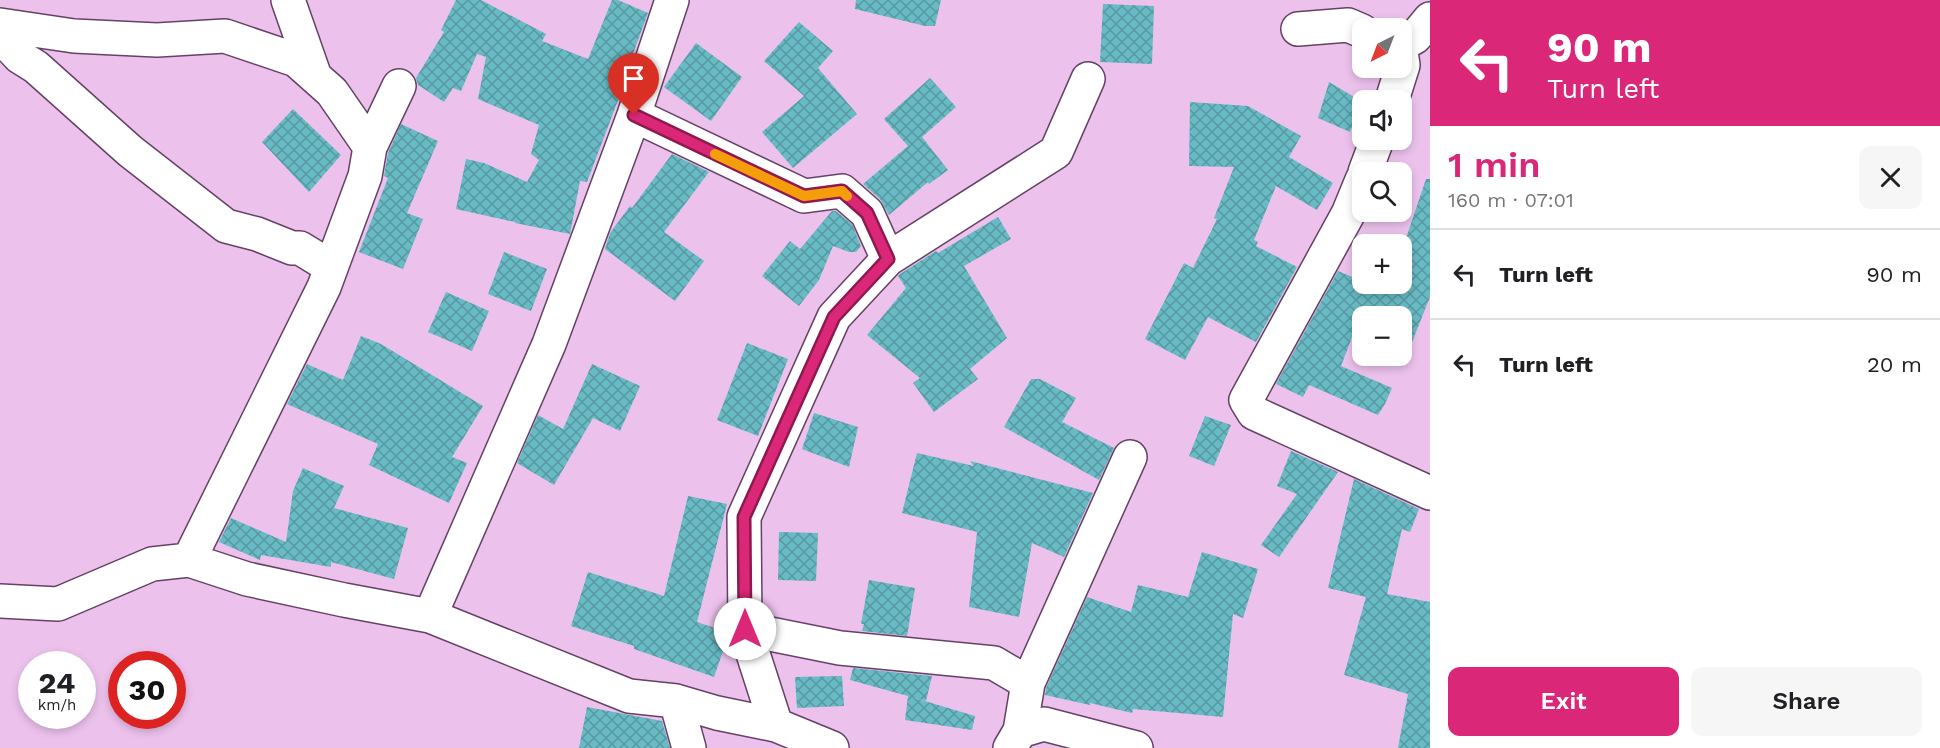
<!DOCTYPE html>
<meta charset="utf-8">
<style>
:root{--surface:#fff;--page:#f6f6f6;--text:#202124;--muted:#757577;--line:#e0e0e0;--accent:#db2777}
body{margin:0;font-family:"Work Sans",sans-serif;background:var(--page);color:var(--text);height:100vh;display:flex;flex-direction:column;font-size:22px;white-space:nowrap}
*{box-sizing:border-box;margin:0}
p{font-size:20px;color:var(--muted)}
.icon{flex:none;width:33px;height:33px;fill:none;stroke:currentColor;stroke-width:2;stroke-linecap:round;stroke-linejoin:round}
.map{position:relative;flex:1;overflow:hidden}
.sheet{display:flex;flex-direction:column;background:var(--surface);width:510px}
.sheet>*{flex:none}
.hud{background:#db2777;color:#fff;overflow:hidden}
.needle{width:39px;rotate:222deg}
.buttons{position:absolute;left:1352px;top:18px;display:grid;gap:12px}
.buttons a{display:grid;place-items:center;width:60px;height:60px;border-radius:12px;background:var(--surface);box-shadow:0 3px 9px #0003;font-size:30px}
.speed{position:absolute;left:18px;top:651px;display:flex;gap:12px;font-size:30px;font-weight:700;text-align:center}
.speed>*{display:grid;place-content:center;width:78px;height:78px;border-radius:50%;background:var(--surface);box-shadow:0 3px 9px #0003;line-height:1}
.speed small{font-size:15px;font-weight:400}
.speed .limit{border:9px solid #d22;background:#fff;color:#111}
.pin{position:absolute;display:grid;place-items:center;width:51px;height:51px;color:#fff;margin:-62px -26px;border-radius:50% 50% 50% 0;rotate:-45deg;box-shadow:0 0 6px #0007}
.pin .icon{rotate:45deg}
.me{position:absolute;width:66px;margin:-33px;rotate:0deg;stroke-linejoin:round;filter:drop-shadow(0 0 4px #0008)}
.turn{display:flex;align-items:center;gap:21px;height:126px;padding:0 18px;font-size:27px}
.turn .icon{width:78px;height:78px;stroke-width:2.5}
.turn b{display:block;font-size:42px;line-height:51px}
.round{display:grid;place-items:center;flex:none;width:63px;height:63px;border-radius:12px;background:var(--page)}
.head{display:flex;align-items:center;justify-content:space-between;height:102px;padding:0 18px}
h1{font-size:36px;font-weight:600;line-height:45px;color:var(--accent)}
.primary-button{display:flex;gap:12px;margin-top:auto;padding:12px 18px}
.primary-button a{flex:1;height:69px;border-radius:12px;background:var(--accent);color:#fff;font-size:24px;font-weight:600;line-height:69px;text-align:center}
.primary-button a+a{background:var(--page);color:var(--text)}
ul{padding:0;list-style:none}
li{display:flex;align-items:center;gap:18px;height:90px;padding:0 18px;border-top:2px solid var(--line)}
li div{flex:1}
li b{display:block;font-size:22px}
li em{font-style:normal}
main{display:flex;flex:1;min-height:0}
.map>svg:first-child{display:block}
</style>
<main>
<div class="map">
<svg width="1430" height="748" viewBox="0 0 1430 748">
<defs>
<pattern id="building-cross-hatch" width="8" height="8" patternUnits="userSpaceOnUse" patternTransform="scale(1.5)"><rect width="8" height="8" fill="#68bac4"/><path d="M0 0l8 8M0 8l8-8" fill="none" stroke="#5798a1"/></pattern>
</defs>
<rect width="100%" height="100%" fill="#ecc2ed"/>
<path fill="url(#building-cross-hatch)" d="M 456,0 L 481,0 L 546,34 L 542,41 L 588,59 L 612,0 L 618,0 L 648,13 L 626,73 L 628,74 L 587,182 L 580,181 L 570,234 L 515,223 L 515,222 L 456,209 L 466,159 L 484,163 L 527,182 L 539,160 L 531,154 L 539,125 L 478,99 L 486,57 L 477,54 L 461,91 L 453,88 L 444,102 L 418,85 L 416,78 L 444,32 L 441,30 Z
M 856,0 L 941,0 L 935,26 L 925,26 L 855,9 Z
M 1103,4 L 1154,6 L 1152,64 L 1100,62 Z
M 799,22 L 833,51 L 818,68 L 857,114 L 793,168 L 762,132 L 804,96 L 764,61 Z
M 696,43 L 742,77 L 711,121 L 664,87 Z
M 930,78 L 956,107 L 922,137 L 948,170 L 929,184 L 928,182 L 889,215 L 880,199 L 863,184 L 908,146 L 884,119 Z
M 1329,82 L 1361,101 L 1350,132 L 1318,118 Z
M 1190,102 L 1248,106 L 1301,136 L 1289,157 L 1333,183 L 1317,210 L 1276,186 L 1254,240 L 1258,242 L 1256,246 L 1297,267 L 1256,342 L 1208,317 L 1185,360 L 1145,339 L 1184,263 L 1193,268 L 1217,219 L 1214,218 L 1234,167 L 1189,166 Z
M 293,109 L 341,155 L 309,192 L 262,142 Z
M 401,124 L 438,141 L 407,213 L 423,219 L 403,269 L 359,252 L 388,178 L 384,176 L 388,153 Z
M 672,154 L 709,172 L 664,232 L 704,261 L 675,301 L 605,249 L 610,233 L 630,206 L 632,208 Z
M 1426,179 L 1430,179 L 1430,297 L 1402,367 L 1401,366 L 1401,316 L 1360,316 L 1341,366 L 1392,388 L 1385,404 L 1378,415 L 1309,385 L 1303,397 L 1276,384 L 1338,271 L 1362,281 L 1362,284 L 1369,284 L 1386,291 L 1389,284 L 1401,284 L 1401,253 Z
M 832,211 L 836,211 L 852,224 L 861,246 L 856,252 L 849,252 L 833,246 L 819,280 L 799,306 L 762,276 L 790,241 L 800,249 Z
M 998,217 L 1011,239 L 964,266 L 1007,338 L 970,369 L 978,379 L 934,412 L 913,383 L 920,378 L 867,335 L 906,288 L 898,276 L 900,274 L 936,251 L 938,253 Z
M 504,252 L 547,269 L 531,311 L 488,294 Z
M 446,292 L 489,311 L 472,351 L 428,332 Z
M 361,336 L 381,344 L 483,406 L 452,457 L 467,463 L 449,503 L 369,465 L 378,444 L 287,404 L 307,364 L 343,380 Z
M 747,343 L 788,359 L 758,436 L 717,420 Z
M 592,364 L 640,386 L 620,431 L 593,418 L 554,485 L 517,463 L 538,415 L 563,429 Z
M 1031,379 L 1040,379 L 1076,398 L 1062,422 L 1114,448 L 1099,480 L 1004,427 Z
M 814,413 L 858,427 L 849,467 L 802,449 Z
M 1205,416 L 1231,425 L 1214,466 L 1189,456 Z
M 1291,451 L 1338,472 L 1279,557 L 1261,545 L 1297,494 L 1277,486 Z
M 917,453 L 974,466 L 970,461 L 1093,493 L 1064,557 L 1032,543 L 1019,617 L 969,607 L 977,532 L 902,513 Z
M 303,468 L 344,486 L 334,508 L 408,528 L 394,579 L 331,562 L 331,567 L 261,555 L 260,560 L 219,542 L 231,518 L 286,542 L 293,491 Z
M 1354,479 L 1419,509 L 1410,532 L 1402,529 L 1387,594 L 1430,602 L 1430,748 L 1398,748 L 1408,694 L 1344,675 L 1366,597 L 1328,588 Z
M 688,496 L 727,504 L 697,622 L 727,632 L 728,637 L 714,677 L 634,649 L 634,646 L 571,626 L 588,572 L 664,596 Z
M 779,532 L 818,533 L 816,581 L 778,580 Z
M 1202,552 L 1258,569 L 1243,618 L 1233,614 L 1223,717 L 1133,709 L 1132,713 L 1090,703 L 1090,705 L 1045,695 L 1046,688 L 1087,597 L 1131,612 L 1138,585 L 1188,597 Z
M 869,580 L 915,588 L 907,636 L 862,631 L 864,624 L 861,624 Z
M 853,668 L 932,676 L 926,701 L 850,680 Z
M 842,676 L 844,706 L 797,708 L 795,677 Z
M 908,696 L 975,716 L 972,730 L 905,720 Z
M 587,707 L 662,721 L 670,748 L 579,748 Z"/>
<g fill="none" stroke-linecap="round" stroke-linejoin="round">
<defs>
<path id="minor" d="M 288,0 L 315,77
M 0,25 L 74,36 L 157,40 L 225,36 L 296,60 L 332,92 L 370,147
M 1298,29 L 1348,25 L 1362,31
M 0,36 L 20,57 L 36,67 L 130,151 L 226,226 L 257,234 L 292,248 L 300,248 L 331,267
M 1401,45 L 1415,37 L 1430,19
M 1392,100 L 1403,65 L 1401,52
M 634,115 L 804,196 L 842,191 L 867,213 L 888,259
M 1365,172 L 1377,140
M 1362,180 L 1348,214 L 1246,400 L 1254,413 L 1430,493
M 189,560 L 324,287 L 365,176 L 370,147 L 399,86
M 0,601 L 58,604 L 152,564 L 189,560 L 247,579 L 344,600 L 430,616 L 629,696 L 676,701 L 717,713 L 776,725 L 832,748
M 430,616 L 549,344 L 634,115 L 672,0
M 745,629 L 840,648 L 994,663 L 1028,683 L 1020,731
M 1028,683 L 1130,457
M 676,701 L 689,748
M 776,725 L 745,629 L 744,517 L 834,317 L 888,259 L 1056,152 L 1088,79
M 1010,748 L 1020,731 L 1044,724 L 1136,748"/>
</defs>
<use href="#minor" stroke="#654166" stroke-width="36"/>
<use href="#minor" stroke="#fff" stroke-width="33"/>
</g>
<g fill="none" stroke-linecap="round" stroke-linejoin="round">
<defs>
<path id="route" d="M 634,115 L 804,196 L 842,191 L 867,213 L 888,259 L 834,317 L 744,517 L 745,629"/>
</defs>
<use href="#route" stroke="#8e194d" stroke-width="15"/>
<use href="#route" stroke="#db2777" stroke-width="10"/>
<path stroke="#f59e0b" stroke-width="10" d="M 715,154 L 804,196 L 842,191 L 847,196"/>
</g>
</svg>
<div class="buttons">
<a><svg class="needle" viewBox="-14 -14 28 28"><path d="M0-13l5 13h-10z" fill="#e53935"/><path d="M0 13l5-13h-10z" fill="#757577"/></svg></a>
<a><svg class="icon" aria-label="sound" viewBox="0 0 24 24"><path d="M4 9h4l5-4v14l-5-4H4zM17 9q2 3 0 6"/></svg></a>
<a><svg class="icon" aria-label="search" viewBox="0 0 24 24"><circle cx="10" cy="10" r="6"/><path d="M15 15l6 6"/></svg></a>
<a>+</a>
<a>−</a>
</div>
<div class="speed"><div>24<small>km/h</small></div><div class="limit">30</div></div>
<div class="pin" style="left:634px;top:115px;background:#d93025"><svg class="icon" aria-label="arrive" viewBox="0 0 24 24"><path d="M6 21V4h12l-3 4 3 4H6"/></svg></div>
<svg class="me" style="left:745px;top:629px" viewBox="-20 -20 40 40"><circle r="19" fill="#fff"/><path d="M0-13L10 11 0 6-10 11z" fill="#db2777"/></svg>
</div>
<section class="sheet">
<div class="hud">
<div class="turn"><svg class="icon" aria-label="left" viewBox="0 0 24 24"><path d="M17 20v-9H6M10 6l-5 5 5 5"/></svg><div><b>90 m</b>Turn left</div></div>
</div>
<div class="head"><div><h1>1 min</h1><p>160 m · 07:01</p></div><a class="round"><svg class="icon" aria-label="close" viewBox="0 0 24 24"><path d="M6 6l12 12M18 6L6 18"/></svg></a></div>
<ul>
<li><svg class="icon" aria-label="left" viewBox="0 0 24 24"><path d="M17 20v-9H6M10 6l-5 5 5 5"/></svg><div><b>Turn left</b></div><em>90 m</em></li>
<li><svg class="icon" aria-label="left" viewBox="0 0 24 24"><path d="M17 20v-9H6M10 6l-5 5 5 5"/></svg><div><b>Turn left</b></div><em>20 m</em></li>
</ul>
<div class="primary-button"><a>Exit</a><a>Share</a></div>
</section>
</main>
